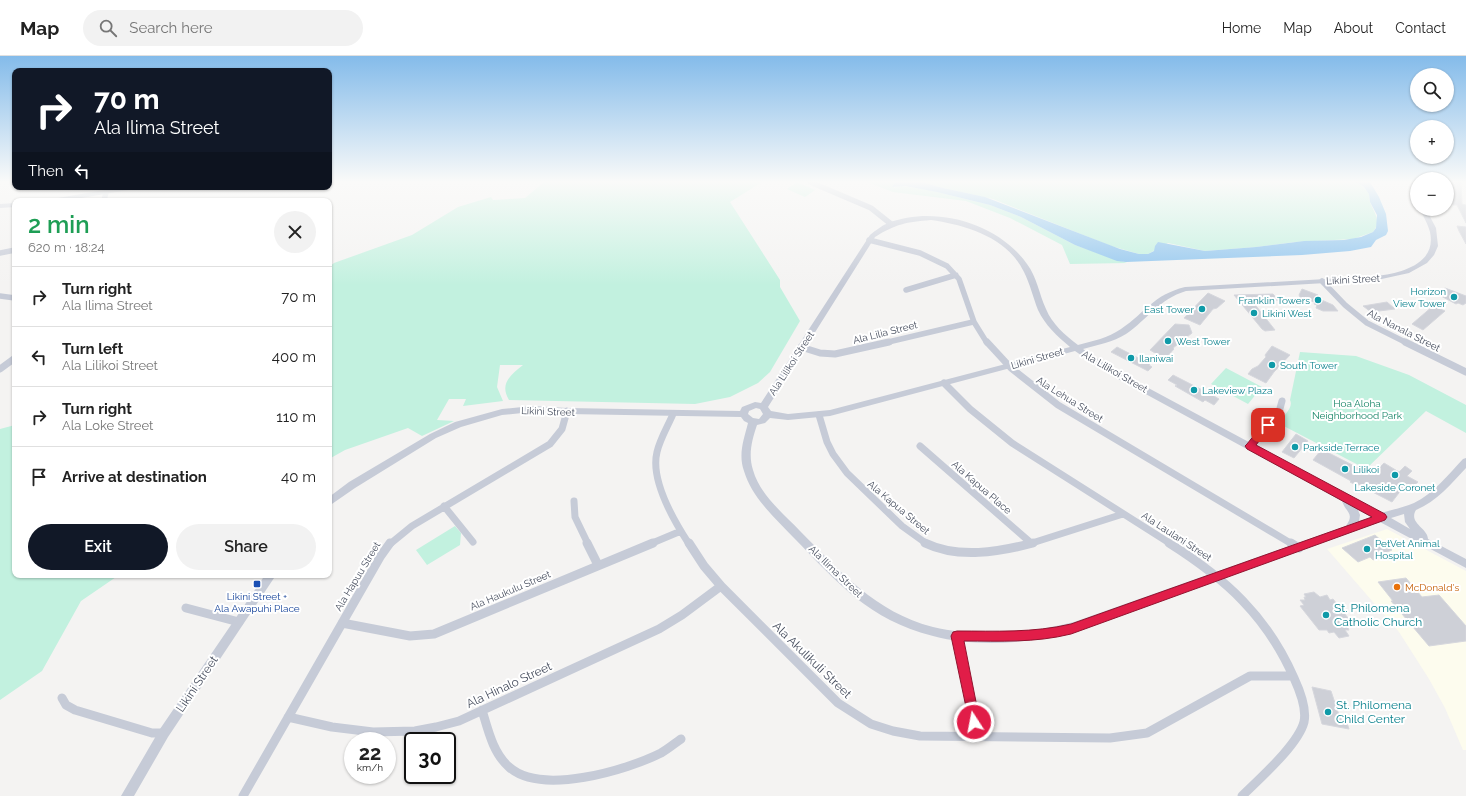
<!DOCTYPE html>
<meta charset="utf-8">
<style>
:root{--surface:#fff;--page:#f2f2f2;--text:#222;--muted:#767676;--line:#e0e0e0;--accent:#111827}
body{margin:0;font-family:Raleway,sans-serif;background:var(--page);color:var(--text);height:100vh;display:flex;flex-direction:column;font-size:15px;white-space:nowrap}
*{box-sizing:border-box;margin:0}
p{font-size:13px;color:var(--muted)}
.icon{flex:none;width:22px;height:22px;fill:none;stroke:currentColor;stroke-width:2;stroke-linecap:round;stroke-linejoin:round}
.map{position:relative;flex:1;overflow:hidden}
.details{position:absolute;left:12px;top:142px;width:320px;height:380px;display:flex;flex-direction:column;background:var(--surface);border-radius:8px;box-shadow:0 1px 3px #0004}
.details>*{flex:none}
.top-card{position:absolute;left:12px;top:12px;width:320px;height:122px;border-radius:8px;box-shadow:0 1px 3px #0004;background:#111827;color:#fff;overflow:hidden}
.tools{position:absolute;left:1410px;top:12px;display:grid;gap:8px}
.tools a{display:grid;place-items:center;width:44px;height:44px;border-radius:50%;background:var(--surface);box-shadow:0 1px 3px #0004;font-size:20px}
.speed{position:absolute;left:344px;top:676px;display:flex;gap:8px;font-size:20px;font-weight:700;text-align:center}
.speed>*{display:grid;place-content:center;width:52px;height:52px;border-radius:50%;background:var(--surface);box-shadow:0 1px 3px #0004;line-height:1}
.speed small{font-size:10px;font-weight:400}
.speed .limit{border:2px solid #111;border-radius:6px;background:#fff;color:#111}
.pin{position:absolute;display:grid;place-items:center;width:34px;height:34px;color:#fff;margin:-17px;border-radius:8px;box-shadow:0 2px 6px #0006}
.me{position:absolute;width:44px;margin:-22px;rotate:349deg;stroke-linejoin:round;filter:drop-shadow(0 0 3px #0008)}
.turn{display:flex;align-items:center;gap:14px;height:84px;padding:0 16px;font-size:18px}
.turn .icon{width:52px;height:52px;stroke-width:2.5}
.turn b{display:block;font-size:28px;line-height:34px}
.then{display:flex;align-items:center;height:38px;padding:0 16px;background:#0003;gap:8px;font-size:15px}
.round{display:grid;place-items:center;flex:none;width:42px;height:42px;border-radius:21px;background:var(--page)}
.head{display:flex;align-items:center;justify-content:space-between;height:68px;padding:0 16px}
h1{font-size:24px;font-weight:600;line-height:30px;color:#1e9e55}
.primary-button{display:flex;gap:8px;margin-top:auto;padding:8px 16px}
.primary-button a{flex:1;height:46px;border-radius:24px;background:var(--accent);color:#fff;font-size:16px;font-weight:600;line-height:46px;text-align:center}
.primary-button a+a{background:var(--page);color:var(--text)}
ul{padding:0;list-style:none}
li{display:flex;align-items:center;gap:12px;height:60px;padding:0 16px;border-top:1px solid var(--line)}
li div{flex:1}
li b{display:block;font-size:15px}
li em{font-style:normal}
header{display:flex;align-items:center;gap:24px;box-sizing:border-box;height:56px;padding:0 20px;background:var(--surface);border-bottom:1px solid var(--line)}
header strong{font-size:19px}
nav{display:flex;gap:22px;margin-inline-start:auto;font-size:14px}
.search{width:280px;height:36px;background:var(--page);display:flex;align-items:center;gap:10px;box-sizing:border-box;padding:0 14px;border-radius:22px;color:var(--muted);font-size:15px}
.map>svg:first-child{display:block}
</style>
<header>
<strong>Map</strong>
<div class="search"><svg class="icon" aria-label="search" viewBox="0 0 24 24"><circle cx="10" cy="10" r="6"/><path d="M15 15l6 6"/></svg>Search here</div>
<nav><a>Home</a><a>Map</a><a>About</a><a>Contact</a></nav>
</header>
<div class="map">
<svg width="1466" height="740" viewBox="0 0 1466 740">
<rect width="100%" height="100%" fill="#f4f3f2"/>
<path fill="#fdfcee" d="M 1387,473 L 1466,515 L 1466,694 L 1463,694 L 1445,652 L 1429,623 L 1399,576 L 1327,493 Z"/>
<path fill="#c2f1df" d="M 544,126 L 762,126 L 730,146 L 780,224 L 780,231 L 800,265 L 770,316 L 758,327 L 730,341 L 695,348 L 509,344 C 499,327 511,319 523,309 L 500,309 L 497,331 L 503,345 L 463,350 L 466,343 L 449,343 L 437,364 L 454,365 L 422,380 L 408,372 L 345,394 L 329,403 L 329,211 L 334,207 L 412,179 L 458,151 L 491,141 L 493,144 L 525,142 Z
M 797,126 L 815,134 L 805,141 L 787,133 Z
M 867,126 L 895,126 L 894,132 L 901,130 L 929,134 L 990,149 L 1021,161 L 1075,189 L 1127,207 L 1070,208 L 1062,189 L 1010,162 L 966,145 L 893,136 Z
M 922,126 L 1356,126 C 1361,129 1365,132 1368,136 C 1370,139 1369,142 1370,146 C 1374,157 1382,165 1373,176 L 1353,183 L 1295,186 L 1256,191 L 1205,195 L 1168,187 L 1148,198 L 1139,198 L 1111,190 L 993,143 L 943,132 Z
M 1300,296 L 1356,300 L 1409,319 L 1466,349 L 1466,377 L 1426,355 L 1366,413 L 1278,367 C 1283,360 1294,352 1290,344 Z
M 1226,312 L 1262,331 L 1248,348 L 1211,328 Z
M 15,369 L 15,519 L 119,519 L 81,545 L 42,615 L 0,644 L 0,373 Z
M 455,470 L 461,477 L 460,489 L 427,509 L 416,494 Z"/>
<path fill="#8fc5ee" d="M 895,126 L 922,126 L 943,132 L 985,141 L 1120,193 L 1139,198 L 1148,198 L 1154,195 L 1155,190 L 1158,186 L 1205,195 L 1256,191 L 1304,185 L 1344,184 L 1361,181 L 1373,176 L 1376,172 L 1377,159 L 1370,146 L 1369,138 L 1364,131 L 1356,126 L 1370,126 L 1379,141 L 1386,158 L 1388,175 L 1386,179 L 1376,184 L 1371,191 L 1350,195 L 1302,199 L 1126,206 L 1117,205 L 1075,189 L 1021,161 L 990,149 L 937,136 L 905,130 L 892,131 Z"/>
<path fill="#ced0d7" stroke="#d6d7dd" d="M 1452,126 L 1461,126 L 1462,148 L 1466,149 L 1466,167 L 1457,149 L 1453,149 Z
M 1457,170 L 1466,171 L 1466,188 L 1459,175 Z
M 1445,232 L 1466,240 L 1466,247 L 1463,249 L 1458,247 L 1456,248 L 1441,240 L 1442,239 L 1438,237 Z
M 1302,233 L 1318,239 L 1317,242 L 1333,249 L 1338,255 L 1323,255 L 1316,252 L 1317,249 L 1314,248 L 1315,246 L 1301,243 L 1299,239 Z
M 1208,237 L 1225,245 L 1217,252 L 1213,253 L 1200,269 L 1184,262 Z
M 1273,238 L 1278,244 L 1253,246 L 1275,274 L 1265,275 L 1262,273 L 1234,239 Z
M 1387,246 L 1395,253 L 1371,256 L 1363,250 Z
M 1433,250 L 1445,255 L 1423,274 L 1412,268 Z
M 1175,268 L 1189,269 L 1192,277 L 1173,292 L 1174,293 L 1165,303 L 1150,294 Z
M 1272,290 L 1290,299 L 1274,316 L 1266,327 L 1248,318 L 1252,313 L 1258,310 L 1266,301 L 1265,299 Z
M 1117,291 L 1150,308 L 1149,309 L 1152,311 L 1148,315 L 1111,296 Z
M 1173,319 L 1214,340 L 1219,343 L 1214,349 L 1205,344 L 1203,346 L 1175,330 L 1177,329 L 1168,324 Z
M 1296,378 L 1308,385 L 1294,402 L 1282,396 Z
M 1321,394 L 1323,394 L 1372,419 L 1384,407 L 1399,416 L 1405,410 L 1412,415 L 1407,420 L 1418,426 L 1411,432 L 1405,429 L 1392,446 L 1357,428 L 1356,429 L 1350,426 L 1351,425 L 1313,404 Z
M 1375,479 L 1392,494 L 1380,499 L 1382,500 L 1373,504 L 1370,501 L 1358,506 L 1342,492 Z
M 1406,522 L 1422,541 L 1439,539 L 1466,570 L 1466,585 L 1429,590 L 1391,545 L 1393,545 L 1378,526 Z
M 1314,536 L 1320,541 L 1327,539 L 1330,544 L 1333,543 L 1352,567 L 1347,570 L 1349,574 L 1345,574 L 1349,580 L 1339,582 L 1334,576 L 1329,577 L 1327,574 L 1319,574 L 1300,550 L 1304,549 L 1300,544 L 1305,544 L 1304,541 L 1306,541 L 1304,538 Z
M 1312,631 L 1331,635 L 1340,662 L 1346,664 L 1349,673 L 1322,668 Z"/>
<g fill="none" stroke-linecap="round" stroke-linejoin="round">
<path stroke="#c6cbd7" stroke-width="5.5" d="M 810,126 L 871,152 L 891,168
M 104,145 L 106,136
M 869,184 L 920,197 L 947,210 L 959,223 L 974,266 L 987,287
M 0,197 L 15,194
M 1322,225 L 1345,249 L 1367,267 L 1407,287
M 906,234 L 956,219
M 0,240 L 15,242
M 884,287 L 973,266"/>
<path stroke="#c6cbd7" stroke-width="7" d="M 987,286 L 1011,312 L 1058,349 L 1292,488
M 1405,286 L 1466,316
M 801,291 L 820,297 L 835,298 L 889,286
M 0,313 L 15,302
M 944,327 L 970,353 L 1012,387 L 1171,488
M 673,358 C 668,370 660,383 657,396 C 650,424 674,465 689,488
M 819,359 L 827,386 L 833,398 L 847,417 L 902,470 L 927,488
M 920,390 L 1031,487
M 1250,390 L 1279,356 L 1282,345
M 574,445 L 575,461 L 588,488
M 444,450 L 473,486
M 390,488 L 412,470 L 550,388 L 562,373 L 567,355
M 650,488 L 681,475
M 1029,488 L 1123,458"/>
<path stroke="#c6cbd7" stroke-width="9" d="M 587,487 L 598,509
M 689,487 L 704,510 L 721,530 L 838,647 L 871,668 L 893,675 L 920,680 L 1110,682 L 1147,677 L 1250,620 L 1293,620
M 925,487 C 958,503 999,496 1033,487
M 1169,487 C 1226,523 1267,560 1294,622 C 1300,635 1307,652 1304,666 C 1298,689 1259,723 1242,740
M 1291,487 L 1299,492
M 186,552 L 239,566
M 342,567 L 410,580 L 434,578 L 653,487
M 957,580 L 977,680
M 62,642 L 66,649 L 75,654 L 152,677 L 164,677
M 482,654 C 488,674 493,697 509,711 C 541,740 627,714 661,697 C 668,693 674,688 681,683
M 288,661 L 332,671 L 373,676 L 415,675 L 436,671 L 459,665 L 659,573 L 682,559 L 721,530
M 243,740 L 380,501 L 390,487"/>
<path fill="#c6cbd7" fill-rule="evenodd" d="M 1411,126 L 1417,126 L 1417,141 L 1414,139 Z
M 122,131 L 137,131 L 134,133 L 64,145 L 49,145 L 52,143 Z
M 15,147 L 15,151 L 0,152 L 0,148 Z
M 1420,153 L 1426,153 L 1436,172 L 1438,190 L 1434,199 L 1427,207 L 1409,217 L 1377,224 L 1186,235 C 1159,243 1148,263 1126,278 C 1113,286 1098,289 1083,293 L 1113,313 L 1381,457 C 1392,454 1404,451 1414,447 C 1434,437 1448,419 1463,403 L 1466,402 L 1466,412 C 1451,428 1437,445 1416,454 C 1408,467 1428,472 1428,483 L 1466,503 L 1466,512 L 1380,466 L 1074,576 C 1030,587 978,592 933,580 C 869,564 838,527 794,482 C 775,462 752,442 744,415 C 738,398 744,383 748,367 L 744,365 L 741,361 L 567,358 L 532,356 L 502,359 L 461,371 L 436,382 L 355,432 L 329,450 L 329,441 L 349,426 L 430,378 L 455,366 L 502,353 L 532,350 L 567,352 L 740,355 L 742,351 L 755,346 L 761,347 L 870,179 C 875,175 881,170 888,167 C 935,149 998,167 1027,208 C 1037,221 1039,238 1046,253 C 1052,268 1065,279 1078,289 C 1093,285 1108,282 1121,273 C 1146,256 1153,239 1185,231 L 1377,220 C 1401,217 1437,208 1430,176 C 1428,168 1423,160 1420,153 ZM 931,164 C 966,169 1007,181 1024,216 C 1030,228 1033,241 1038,254 C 1045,269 1057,280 1070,291 L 830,354 L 788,358 L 771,355 L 768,351 L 875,181 C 896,168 906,166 931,164 ZM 1075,295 L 1107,317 L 1342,445 C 1346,457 1355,457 1346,470 L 1074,566 C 1030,577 978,582 933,571 C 875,556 841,516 800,475 C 783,457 760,439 753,414 C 748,398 752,384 757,369 L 765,367 L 770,362 L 788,364 L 830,360 ZM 756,352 L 760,353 L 763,358 L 759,363 L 753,362 L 748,358 L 749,355 ZM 1358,454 L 1371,461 L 1359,465 L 1360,459 ZM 1404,458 L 1405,466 L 1410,473 L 1391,462 Z
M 265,519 L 276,519 L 168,681 L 134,740 L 121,740 L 160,673 Z"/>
</g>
<linearGradient id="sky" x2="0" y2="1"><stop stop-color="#84bbea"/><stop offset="0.55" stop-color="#fafaf9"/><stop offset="1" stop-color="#fafaf9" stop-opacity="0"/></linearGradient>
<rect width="1466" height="229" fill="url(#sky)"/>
<path fill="#e11d48" stroke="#92132f" d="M 1268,366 L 1272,369 L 1256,389 L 1385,458 L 1387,461 L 1385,464 L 1071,578 C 1035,587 1000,585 964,585 L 980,666 L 978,670 L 974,672 L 970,670 L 951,580 L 953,576 L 957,575 C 995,575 1033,577 1071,568 L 1372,461 L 1247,393 L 1245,390 L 1247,388 L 1264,367 Z"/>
<g fill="#0f9aa8" stroke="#fff" stroke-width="1.5">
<circle cx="1454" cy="241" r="4"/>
<circle cx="1318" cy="244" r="4"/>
<circle cx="1202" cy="253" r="4"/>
<circle cx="1254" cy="257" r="4"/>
<circle cx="1168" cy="285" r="4"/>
<circle cx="1131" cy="302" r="4"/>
<circle cx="1272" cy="309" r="4"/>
<circle cx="1194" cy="334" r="4"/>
<circle cx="1295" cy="391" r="4"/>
<circle cx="1345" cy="413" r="4"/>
<circle cx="1395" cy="419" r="4"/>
<circle cx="1367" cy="493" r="4"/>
<circle cx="1326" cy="559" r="4"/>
<circle cx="1328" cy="656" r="4"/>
</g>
<rect fill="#1a4fb4" stroke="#fff" stroke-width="1.5" x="253" y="524" width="8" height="8" rx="2"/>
<circle fill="#e8710a" stroke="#fff" stroke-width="1.5" cx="1397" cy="531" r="4"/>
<g text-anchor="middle" stroke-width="4" stroke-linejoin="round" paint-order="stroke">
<g font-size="10" fill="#495060" stroke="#fff">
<text transform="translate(1353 223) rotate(-3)" y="4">Likini Street</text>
<text transform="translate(1404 274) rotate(27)" y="4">Ala Nanala Street</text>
<text transform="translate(885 276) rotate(-14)" y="4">Ala Lilia Street</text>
<text transform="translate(1037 302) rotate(-16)" y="4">Likini Street</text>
<text transform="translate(791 307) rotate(-57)" y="4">Ala Lilikoi Street</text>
<text transform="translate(1115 315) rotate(30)" y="4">Ala Lilikoi Street</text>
<text transform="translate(1070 343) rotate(32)" y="4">Ala Lehua Street</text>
<text transform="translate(548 355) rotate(2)" y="4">Likini Street</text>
<text transform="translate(982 431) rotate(41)" y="4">Ala Kapua Place</text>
<text transform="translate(899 451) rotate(40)" y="4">Ala Kapua Street</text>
<text transform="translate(1177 480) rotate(33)" y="4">Ala Laulani Street</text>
<text transform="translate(836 515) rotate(44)" y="4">Ala Ilima Street</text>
<text transform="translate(357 520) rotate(-59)" y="4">Ala Hapuu Street</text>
<text transform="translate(510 534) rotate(-23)" y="4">Ala Haukulu Street</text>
</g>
<g font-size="10" fill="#0d838f" stroke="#fff" text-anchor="start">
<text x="1446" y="239" text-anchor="end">Horizon<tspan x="1446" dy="12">View Tower</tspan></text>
<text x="1310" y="248" text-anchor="end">Franklin Towers</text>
<text x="1194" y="257" text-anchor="end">East Tower</text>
<text x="1262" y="261">Likini West</text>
<text x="1176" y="289">West Tower</text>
<text x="1139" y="306">Ilaniwai</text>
<text x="1280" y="313">South Tower</text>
<text x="1202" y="338">Lakeview Plaza</text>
<text x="1303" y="395">Parkside Terrace</text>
<text x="1353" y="417">Lilikoi</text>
<text x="1395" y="435" text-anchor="middle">Lakeside Coronet</text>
<text x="1375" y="491">PetVet Animal<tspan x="1375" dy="12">Hospital</tspan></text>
</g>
<g font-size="10" fill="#178567" stroke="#fff">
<text x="1357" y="351">Hoa Aloha<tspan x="1357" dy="12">Neighborhood Park</tspan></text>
</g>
<g font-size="10" fill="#c56008" stroke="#fff" text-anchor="start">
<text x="1405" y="535">McDonald's</text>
</g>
<g font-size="10" fill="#164399" stroke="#fff">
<text x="257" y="544">Likini Street +<tspan x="257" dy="12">Ala Awapuhi Place</tspan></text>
</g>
<g font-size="12" fill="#0d838f" stroke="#fff" text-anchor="start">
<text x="1334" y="556">St. Philomena<tspan x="1334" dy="14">Catholic Church</tspan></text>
<text x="1336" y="653">St. Philomena<tspan x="1336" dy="14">Child Center</tspan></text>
</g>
<g font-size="12" fill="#495060" stroke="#fff">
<text transform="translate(812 604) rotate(44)" y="4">Ala Akulikuli Street</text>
<text transform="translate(197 628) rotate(-56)" y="4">Likini Street</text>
<text transform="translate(509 629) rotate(-25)" y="4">Ala Hinalo Street</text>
</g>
</g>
</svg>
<div class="tools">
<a><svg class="icon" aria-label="search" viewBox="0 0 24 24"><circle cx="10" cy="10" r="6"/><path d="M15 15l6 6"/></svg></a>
<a>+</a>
<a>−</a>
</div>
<div class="speed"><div>22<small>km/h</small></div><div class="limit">30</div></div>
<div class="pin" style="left:1268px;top:369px;background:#d93025"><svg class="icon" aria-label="arrive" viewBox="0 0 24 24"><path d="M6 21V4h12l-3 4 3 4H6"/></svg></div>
<svg class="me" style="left:974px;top:666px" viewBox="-20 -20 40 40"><circle r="17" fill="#e11d48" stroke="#fff" stroke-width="3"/><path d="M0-11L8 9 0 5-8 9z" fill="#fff"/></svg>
<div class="top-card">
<div class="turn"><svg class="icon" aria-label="right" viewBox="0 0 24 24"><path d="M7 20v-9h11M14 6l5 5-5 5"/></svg><div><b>70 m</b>Ala Ilima Street</div></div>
<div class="then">Then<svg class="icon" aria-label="left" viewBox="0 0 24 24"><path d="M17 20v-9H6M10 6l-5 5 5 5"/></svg></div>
</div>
<section class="details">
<div class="head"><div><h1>2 min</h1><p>620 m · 18:24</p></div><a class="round"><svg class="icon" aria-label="close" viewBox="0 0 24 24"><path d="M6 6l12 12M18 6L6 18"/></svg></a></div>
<ul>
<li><svg class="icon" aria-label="right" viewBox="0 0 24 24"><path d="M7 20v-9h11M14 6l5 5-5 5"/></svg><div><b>Turn right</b><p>Ala Ilima Street</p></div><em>70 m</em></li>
<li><svg class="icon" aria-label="left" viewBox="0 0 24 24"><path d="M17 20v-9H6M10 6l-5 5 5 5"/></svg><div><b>Turn left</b><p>Ala Lilikoi Street</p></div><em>400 m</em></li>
<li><svg class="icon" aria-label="right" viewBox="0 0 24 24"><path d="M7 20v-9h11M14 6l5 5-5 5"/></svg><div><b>Turn right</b><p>Ala Loke Street</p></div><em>110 m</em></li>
<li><svg class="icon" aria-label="arrive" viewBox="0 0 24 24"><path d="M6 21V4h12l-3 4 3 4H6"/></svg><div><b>Arrive at destination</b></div><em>40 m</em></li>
</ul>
<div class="primary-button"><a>Exit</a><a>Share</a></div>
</section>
</div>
